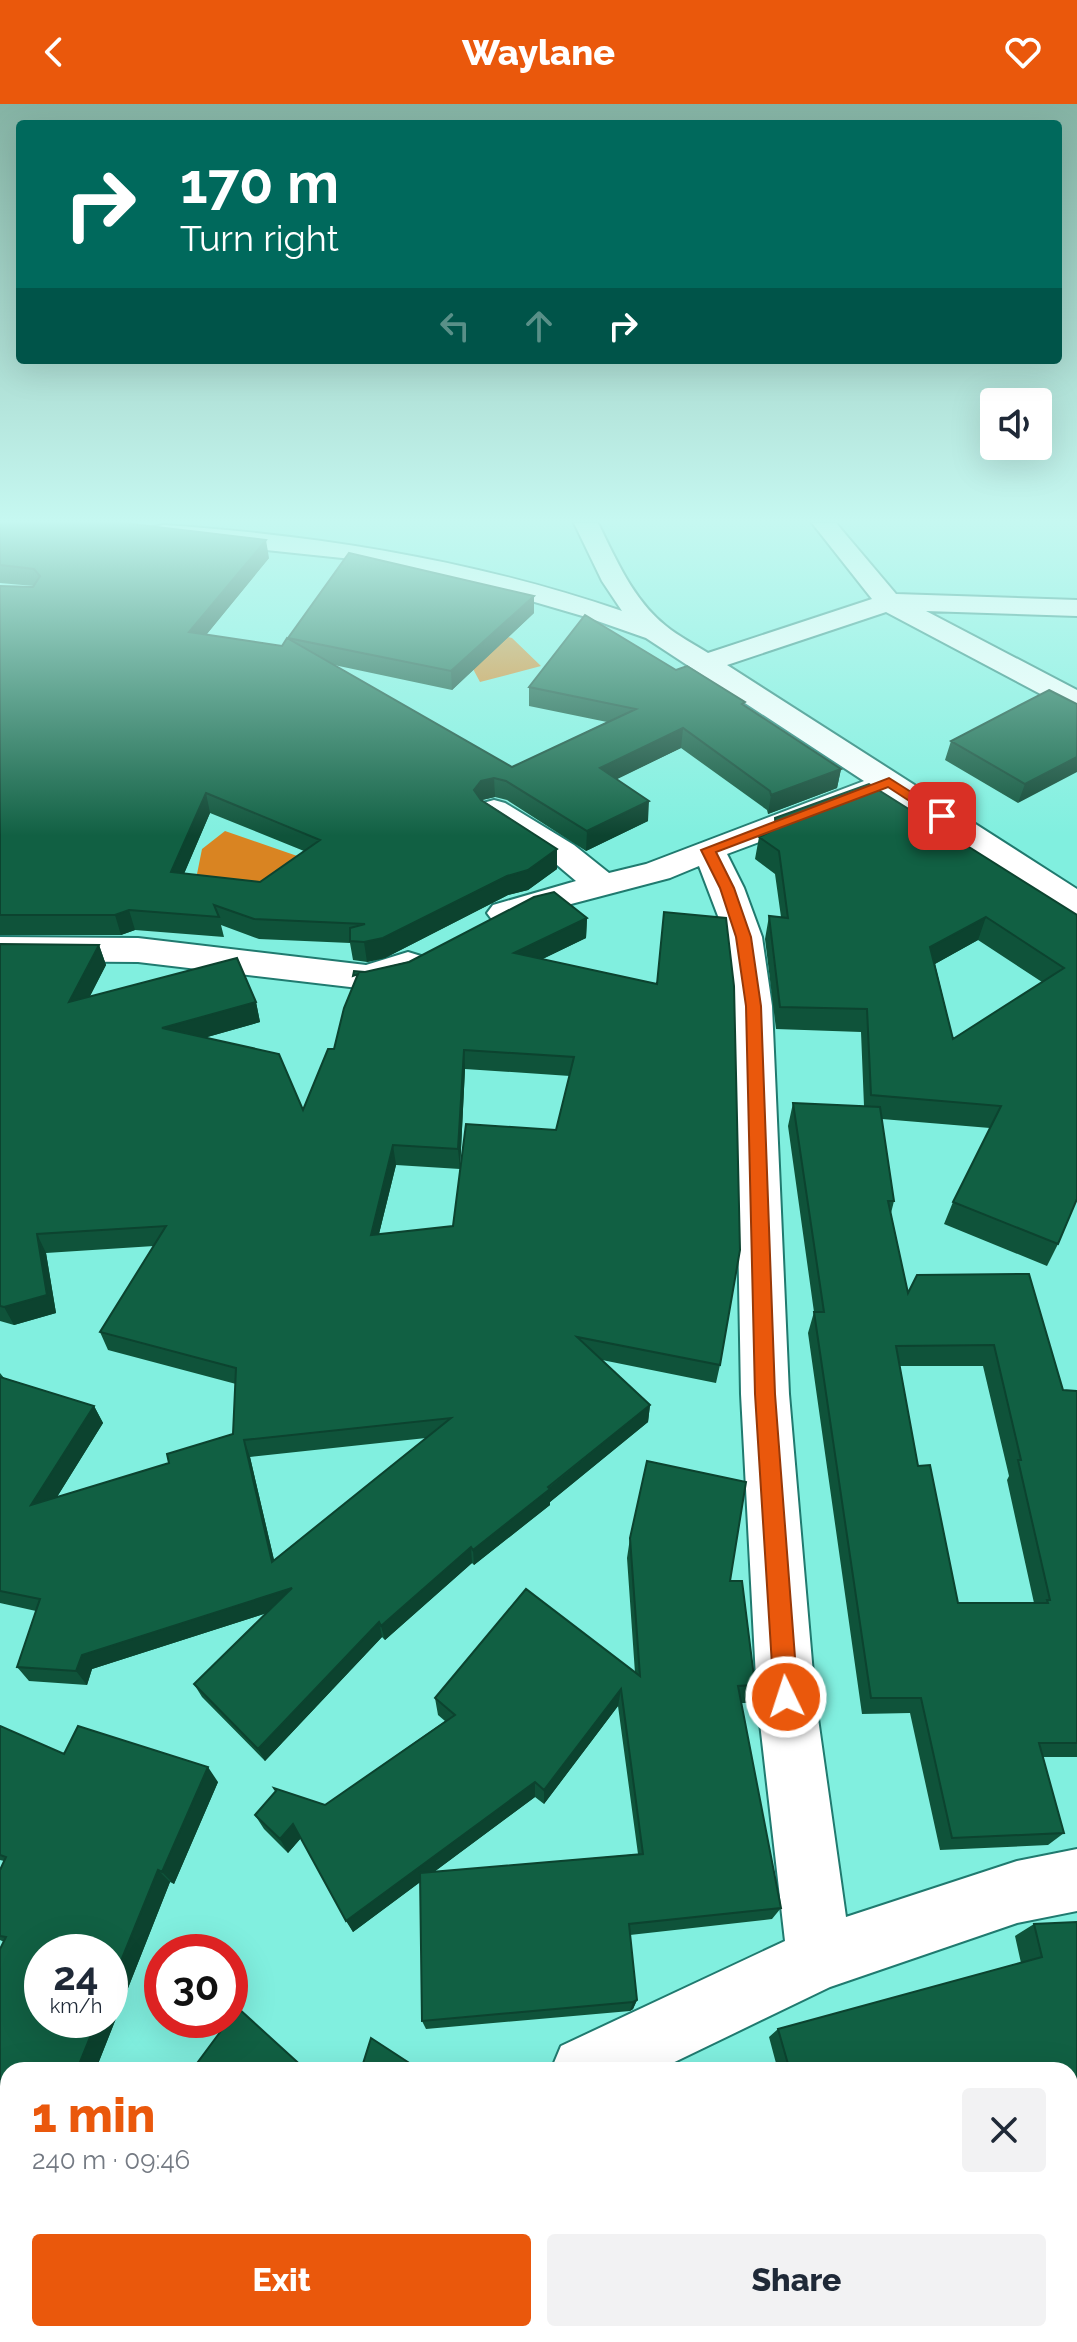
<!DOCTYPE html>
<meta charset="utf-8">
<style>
:root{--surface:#fff;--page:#f2f2f3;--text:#1f2937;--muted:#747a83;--accent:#ea580c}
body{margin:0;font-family:Raleway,sans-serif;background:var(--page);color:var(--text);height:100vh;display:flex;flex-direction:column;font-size:30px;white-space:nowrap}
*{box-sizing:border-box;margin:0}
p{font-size:26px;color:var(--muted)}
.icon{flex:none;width:44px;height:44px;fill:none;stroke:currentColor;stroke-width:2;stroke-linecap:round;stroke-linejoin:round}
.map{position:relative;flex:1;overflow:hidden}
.details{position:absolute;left:0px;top:1958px;width:1078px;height:280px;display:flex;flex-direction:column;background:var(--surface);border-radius:24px 24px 0 0;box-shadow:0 8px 32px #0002}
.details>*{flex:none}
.hud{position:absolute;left:16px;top:16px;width:1046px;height:244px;border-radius:8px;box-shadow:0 8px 32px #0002;background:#00695c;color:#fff;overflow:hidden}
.tools{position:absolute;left:980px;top:284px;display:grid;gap:16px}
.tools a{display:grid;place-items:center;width:72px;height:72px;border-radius:8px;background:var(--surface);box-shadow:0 8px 32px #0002;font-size:40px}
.speed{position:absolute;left:24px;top:1830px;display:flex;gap:16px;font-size:40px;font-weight:700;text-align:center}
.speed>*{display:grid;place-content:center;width:104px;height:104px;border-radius:50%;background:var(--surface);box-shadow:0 8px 32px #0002;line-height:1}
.speed small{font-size:20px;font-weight:400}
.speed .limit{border:12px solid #d22;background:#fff;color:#111}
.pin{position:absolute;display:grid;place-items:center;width:68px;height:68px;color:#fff;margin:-34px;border-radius:16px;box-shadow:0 4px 12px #0006}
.me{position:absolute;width:88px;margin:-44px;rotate:356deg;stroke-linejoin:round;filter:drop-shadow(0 0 6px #0008)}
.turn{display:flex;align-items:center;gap:28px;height:168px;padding:0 32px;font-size:36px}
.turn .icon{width:104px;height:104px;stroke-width:2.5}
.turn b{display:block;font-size:56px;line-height:68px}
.lanes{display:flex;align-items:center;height:76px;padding:0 32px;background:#0003;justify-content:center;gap:40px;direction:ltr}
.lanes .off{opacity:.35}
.round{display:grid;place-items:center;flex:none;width:84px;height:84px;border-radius:8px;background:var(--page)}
.summary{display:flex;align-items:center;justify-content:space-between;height:136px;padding:0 32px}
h1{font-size:48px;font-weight:800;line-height:60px;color:var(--accent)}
.cta{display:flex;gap:16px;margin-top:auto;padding:16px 32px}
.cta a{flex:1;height:92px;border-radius:8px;background:var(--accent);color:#fff;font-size:32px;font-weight:800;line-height:92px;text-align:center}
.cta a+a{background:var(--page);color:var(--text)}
header{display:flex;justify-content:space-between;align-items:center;height:104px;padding:0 32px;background:var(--accent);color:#fff;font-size:36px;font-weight:800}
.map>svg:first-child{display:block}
</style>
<header><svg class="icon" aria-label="back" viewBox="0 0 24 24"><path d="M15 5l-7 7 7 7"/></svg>Waylane<svg class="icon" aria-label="heart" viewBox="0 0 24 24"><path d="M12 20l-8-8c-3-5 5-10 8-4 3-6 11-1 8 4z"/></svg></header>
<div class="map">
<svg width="1077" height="2238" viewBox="0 0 1077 2238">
<rect width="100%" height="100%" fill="#81efdf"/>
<path fill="#d98422" d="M 448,518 L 512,534 L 541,562 L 480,578 Z
M 225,727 L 303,754 L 273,789 L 195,780 L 202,745 Z"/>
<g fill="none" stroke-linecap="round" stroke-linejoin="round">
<defs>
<path id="minor" d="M 574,419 L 598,419 C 616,455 633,496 666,522 C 678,532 694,540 708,549 L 872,495 L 812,419 L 836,419 L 896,490 L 1077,496 L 1077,512 L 926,507 L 1077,586 L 1077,607 L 1067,604 L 886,508 L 727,561 L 1077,785 L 1077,812 L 1065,809 L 885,691 L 727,750 L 744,784 L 762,833 L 772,902 L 789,1290 L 815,1593 L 846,1813 L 1017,1757 L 1077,1745 L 1077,1807 L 1017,1819 L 830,1883 L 658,1966 L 551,1966 L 561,1942 L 785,1837 L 757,1593 L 741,1290 L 734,902 L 726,833 L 699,762 L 670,774 L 533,810 C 519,816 509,821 493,817 L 487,809 L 493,801 L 576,777 L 550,755 L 483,713 L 478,706 L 483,699 L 494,696 L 505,699 L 574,741 L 609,769 L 646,760 L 864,677 L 646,534 L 586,513 L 470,479 L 352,455 L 163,435 L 154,433 L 151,428 L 154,423 L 163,421 C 319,431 473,456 622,507 L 602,477 Z
M 0,833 L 138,834 L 366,861 L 408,848 L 421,852 L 426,860 L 421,868 L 367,885 L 138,858 L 0,857 Z
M 437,2230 L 513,2230 L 511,2238 L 435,2238 Z"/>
</defs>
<use href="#minor" stroke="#207a6f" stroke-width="4"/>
<use href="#minor" fill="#fff" fill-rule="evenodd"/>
</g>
<path fill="#0f533a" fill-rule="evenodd" d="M 0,418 L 269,454 L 206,531 L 282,542 L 287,534 L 534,509 L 452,586 L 334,561 L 512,663 L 607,618 L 529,602 L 529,583 L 676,566 L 745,602 L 841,665 L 837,684 L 768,710 L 767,706 L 681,644 L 616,675 L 648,717 L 586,747 L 507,696 L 495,693 L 482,696 L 557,745 L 557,765 L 528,786 L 508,791 L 385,854 L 367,858 L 353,856 L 350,839 L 259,835 L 221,821 L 224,833 L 135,826 L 121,831 L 0,831 L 0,482 L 34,482 L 0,479 ZM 210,709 L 304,747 L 260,778 L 184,770 Z
M 1077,600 L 1018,699 L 945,656 L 951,637 Z
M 775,714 L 1077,811 L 1058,1140 L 1047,1162 L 944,1120 L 953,1098 L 990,1024 L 882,1015 L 894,1097 L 891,1109 L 908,1189 L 917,1171 L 1063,1286 L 1077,1287 L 1077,1653 L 1043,1653 L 1064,1729 L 1048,1741 L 940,1746 L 910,1609 L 862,1610 L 808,1229 L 814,1208 L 788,1022 L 793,999 L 864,1002 L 861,928 L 776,925 L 765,835 L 769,812 L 781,813 L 775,770 L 755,755 L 759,733 L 773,727 ZM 978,836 L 1042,878 L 953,935 L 935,860 ZM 900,1262 L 983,1262 L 1009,1372 L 1007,1376 L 1034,1499 L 958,1499 L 918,1362 Z
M 587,814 L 586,834 L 542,855 L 720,1261 L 716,1279 L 602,1256 L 650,1301 L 648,1318 L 550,1398 L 550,1401 L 474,1461 L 472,1459 L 385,1536 L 382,1533 L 265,1657 L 202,1593 L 194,1580 L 267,1509 L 92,1565 L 87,1581 L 29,1577 L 17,1563 L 36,1507 L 0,1499 L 0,1269 L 4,1274 L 94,1302 L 103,1319 L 57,1393 L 169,1359 L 233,1330 L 236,1280 L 108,1246 L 100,1228 L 154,1142 L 46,1149 L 56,1209 L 14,1221 L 0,1217 L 0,840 L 99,841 L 106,861 L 89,893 L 256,898 L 260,918 L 204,934 L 303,1006 L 334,945 L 365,868 ZM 465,965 L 570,972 L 556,1026 L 453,1122 L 379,1130 L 396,1061 L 460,1065 ZM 426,1334 L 274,1456 L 250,1353 Z
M 630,1434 L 730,1477 L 755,1581 L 749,1599 L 741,1599 L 781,1804 L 772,1815 L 630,1831 L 637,1896 L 633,1905 L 630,1907 L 426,1925 L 422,1917 L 420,1778 L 353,1828 L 301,1734 L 288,1749 L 264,1725 L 255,1711 L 325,1701 L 445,1617 L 438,1611 L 435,1594 L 635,1569 L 627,1454 ZM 618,1602 L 638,1750 L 434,1768 L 535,1693 L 544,1700 Z
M 0,1622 L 64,1650 L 218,1678 L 174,1780 L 170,1778 L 96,1965 L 8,2230 L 39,2230 L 35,2238 L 0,2238 L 4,1838 L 0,1836 L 0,1766 L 4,1757 L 0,1756 Z
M 1077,1818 L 1077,2238 L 722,2238 L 720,2230 L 1070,2230 L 1070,1966 L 777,1963 L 769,1933 L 778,1925 L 1021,1859 L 1015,1832 L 1034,1820 Z"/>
<path fill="#0c432f" d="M 266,436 L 269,454 L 193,547 L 189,528 Z
M 534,492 L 534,509 L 452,586 L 451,567 Z
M 683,624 L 681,644 L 599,684 L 600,664 Z
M 1077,653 L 1077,668 L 1018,699 L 1025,680 Z
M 841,665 L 837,684 L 768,710 L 771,691 Z
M 494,674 L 495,693 L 482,696 L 475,706 L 474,686 L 481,677 Z
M 206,689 L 210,709 L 176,788 L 171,768 Z
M 649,697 L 648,717 L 586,747 L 587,727 Z
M 557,745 L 557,765 L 528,786 L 508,791 L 385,854 L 367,858 L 364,838 Z
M 129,806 L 135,826 L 121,831 L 115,811 Z
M 986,813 L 978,836 L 924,866 L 930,843 Z
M 587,814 L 586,834 L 514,869 L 514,849 Z
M 99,841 L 106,861 L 77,918 L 69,898 Z
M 256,898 L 260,918 L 168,944 L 162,924 Z
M 464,946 L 465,965 L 460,1065 L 458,1045 Z
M 393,1041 L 396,1061 L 374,1150 L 371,1131 Z
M 37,1130 L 46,1149 L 56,1209 L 14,1221 L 4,1203 Z
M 650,1301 L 648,1318 L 550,1398 L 550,1401 L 474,1461 L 473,1446 Z
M 94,1302 L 103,1319 L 42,1417 L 31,1401 Z
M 244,1336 L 250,1353 L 278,1473 L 272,1458 Z
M 471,1443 L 472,1459 L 385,1536 L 381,1522 Z
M 292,1484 L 298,1499 L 92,1565 L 87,1581 L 76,1567 L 82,1551 Z
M 379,1518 L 382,1533 L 265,1657 L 258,1645 Z
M 621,1585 L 618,1602 L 544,1700 L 544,1686 Z
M 208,1663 L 218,1678 L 174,1780 L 162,1768 Z
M 535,1678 L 535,1693 L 353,1828 L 346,1817 Z
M 293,1720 L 301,1734 L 288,1749 L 280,1735 Z
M 158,1766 L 170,1778 L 96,1965 L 80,1958 L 97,1916 L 110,1916 L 110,1884 Z
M 637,1896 L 633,1905 L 630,1907 L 633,1898 Z
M 20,2230 L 39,2230 L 35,2238 L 16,2238 Z
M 214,2230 L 228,2230 L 228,2238 L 214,2238 Z"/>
<path fill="#116043" stroke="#0c432f" stroke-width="2" fill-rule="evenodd" d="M 0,418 L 115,418 L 266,436 L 189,528 L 282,542 L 287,534 L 512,663 L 636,605 L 529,583 L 585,511 L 676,566 L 687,562 L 745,598 L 742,600 L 841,665 L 771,691 L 770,687 L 683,624 L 600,664 L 649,697 L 587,727 L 506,677 L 494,674 L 481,677 L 474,686 L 481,696 L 557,745 L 528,766 L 507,772 L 383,834 L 364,838 L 350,837 L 350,824 L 365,820 L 254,815 L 214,801 L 219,813 L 129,806 L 115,811 L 0,811 L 0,482 L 33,483 L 40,472 L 34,465 L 0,461 ZM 206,689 L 320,736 L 260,778 L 171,768 Z
M 349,449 L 534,492 L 451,567 L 288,534 Z
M 1049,586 L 1077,600 L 1077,653 L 1025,680 L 951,637 Z
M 869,680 L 1077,811 L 1077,1095 L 1058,1140 L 953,1098 L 1001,1002 L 871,991 L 867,905 L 780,903 L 769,812 L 788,814 L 779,747 L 759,733 L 776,725 L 775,714 ZM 986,813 L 1064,864 L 953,935 L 930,843 Z
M 554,788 L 587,814 L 514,849 L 657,880 L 664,808 L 726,814 L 734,882 L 740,1146 L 720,1261 L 577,1233 L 650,1301 L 548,1383 L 550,1385 L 473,1446 L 471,1443 L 381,1522 L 379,1518 L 258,1645 L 194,1580 L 292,1484 L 82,1551 L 76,1567 L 17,1563 L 40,1495 L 0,1487 L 0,1273 L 94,1302 L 31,1401 L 169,1359 L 167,1350 L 233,1330 L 236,1264 L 100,1228 L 166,1122 L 37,1130 L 47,1191 L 4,1203 L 0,1202 L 0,840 L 99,841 L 69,898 L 237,854 L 256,898 L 162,924 L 279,950 L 303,1006 L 328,945 L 334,945 L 344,904 L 358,870 L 353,872 L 354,867 L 365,868 L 409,858 L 534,793 ZM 464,946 L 574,953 L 556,1026 L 466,1020 L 453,1122 L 371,1131 L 393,1041 L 458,1045 ZM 451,1314 L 272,1458 L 244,1336 Z
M 793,999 L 880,1003 L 894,1097 L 888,1097 L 908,1189 L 917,1171 L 1029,1170 L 1063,1286 L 1077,1287 L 1077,1639 L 1039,1639 L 1064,1729 L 952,1734 L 921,1594 L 871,1594 L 814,1208 L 824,1208 ZM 994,1241 L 1021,1356 L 1018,1356 L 1050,1496 L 1047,1496 L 1048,1499 L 958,1499 L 930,1361 L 918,1362 L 896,1242 Z
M 647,1357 L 746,1378 L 730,1477 L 742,1477 L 755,1581 L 738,1582 L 781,1804 L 629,1820 L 637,1896 L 633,1898 L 422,1917 L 420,1769 L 643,1750 L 621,1585 L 544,1686 L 535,1678 L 346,1817 L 293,1720 L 280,1735 L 255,1711 L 276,1687 L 274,1684 L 325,1701 L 455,1611 L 435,1594 L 526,1485 L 640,1572 L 630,1434 Z
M 0,1622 L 64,1650 L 78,1622 L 208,1663 L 162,1768 L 158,1766 L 110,1884 L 110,1848 L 42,1848 L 42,1916 L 97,1916 L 80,1958 L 98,1966 L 8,1966 L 8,2230 L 20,2230 L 16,2238 L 0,2238 L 0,1845 L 6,1833 L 0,1832 L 0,1766 L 6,1753 L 0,1751 Z
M 1077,1818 L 1077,2238 L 729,2238 L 728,2230 L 1070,2230 L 1070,1966 L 762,1966 L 788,1960 L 778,1925 L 1042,1853 L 1034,1820 Z
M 238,1904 L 306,1966 L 192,1966 Z
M 371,1934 L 420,1966 L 361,1966 Z
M 86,2230 L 214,2230 L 214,2238 L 78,2238 L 79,2232 Z
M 276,2230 L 441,2230 L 430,2233 L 429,2238 L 273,2238 Z"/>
<linearGradient id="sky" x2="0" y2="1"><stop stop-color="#85b3a4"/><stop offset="0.57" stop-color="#c6f8f1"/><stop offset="1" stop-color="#c6f8f1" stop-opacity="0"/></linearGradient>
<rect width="1077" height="732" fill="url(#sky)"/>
<path fill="#ea580c" stroke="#983908" stroke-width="2" d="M 889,674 L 949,712 L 937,715 L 888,683 L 716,748 L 734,784 L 751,833 L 761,902 L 775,1290 L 798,1593 L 794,1602 L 786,1605 L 777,1602 L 774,1593 L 755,1290 L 746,902 L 736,833 L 720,784 L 701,746 Z"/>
</svg>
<div class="tools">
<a><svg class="icon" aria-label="sound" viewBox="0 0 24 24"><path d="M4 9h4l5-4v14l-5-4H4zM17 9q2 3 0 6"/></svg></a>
</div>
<div class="speed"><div>24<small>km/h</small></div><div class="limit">30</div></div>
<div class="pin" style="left:942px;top:712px;background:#d93025"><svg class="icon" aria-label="arrive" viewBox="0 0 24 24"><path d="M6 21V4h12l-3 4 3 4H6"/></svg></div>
<svg class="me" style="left:786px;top:1593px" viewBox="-20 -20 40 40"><circle r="17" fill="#ea580c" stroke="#fff" stroke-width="3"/><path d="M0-11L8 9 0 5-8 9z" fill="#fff"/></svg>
<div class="hud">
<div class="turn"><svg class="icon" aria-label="right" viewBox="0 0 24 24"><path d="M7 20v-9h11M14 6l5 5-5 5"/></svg><div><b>170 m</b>Turn right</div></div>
<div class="lanes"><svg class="icon off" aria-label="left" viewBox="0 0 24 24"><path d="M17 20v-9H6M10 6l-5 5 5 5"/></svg><svg class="icon off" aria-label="ahead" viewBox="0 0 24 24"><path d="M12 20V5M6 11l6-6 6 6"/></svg><svg class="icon" aria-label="right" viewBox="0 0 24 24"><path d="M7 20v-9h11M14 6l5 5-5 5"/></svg></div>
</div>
<section class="details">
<div class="summary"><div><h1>1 min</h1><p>240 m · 09:46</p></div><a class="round"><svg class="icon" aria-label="close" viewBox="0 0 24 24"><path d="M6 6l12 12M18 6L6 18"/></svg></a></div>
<div class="cta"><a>Exit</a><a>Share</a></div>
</section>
</div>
